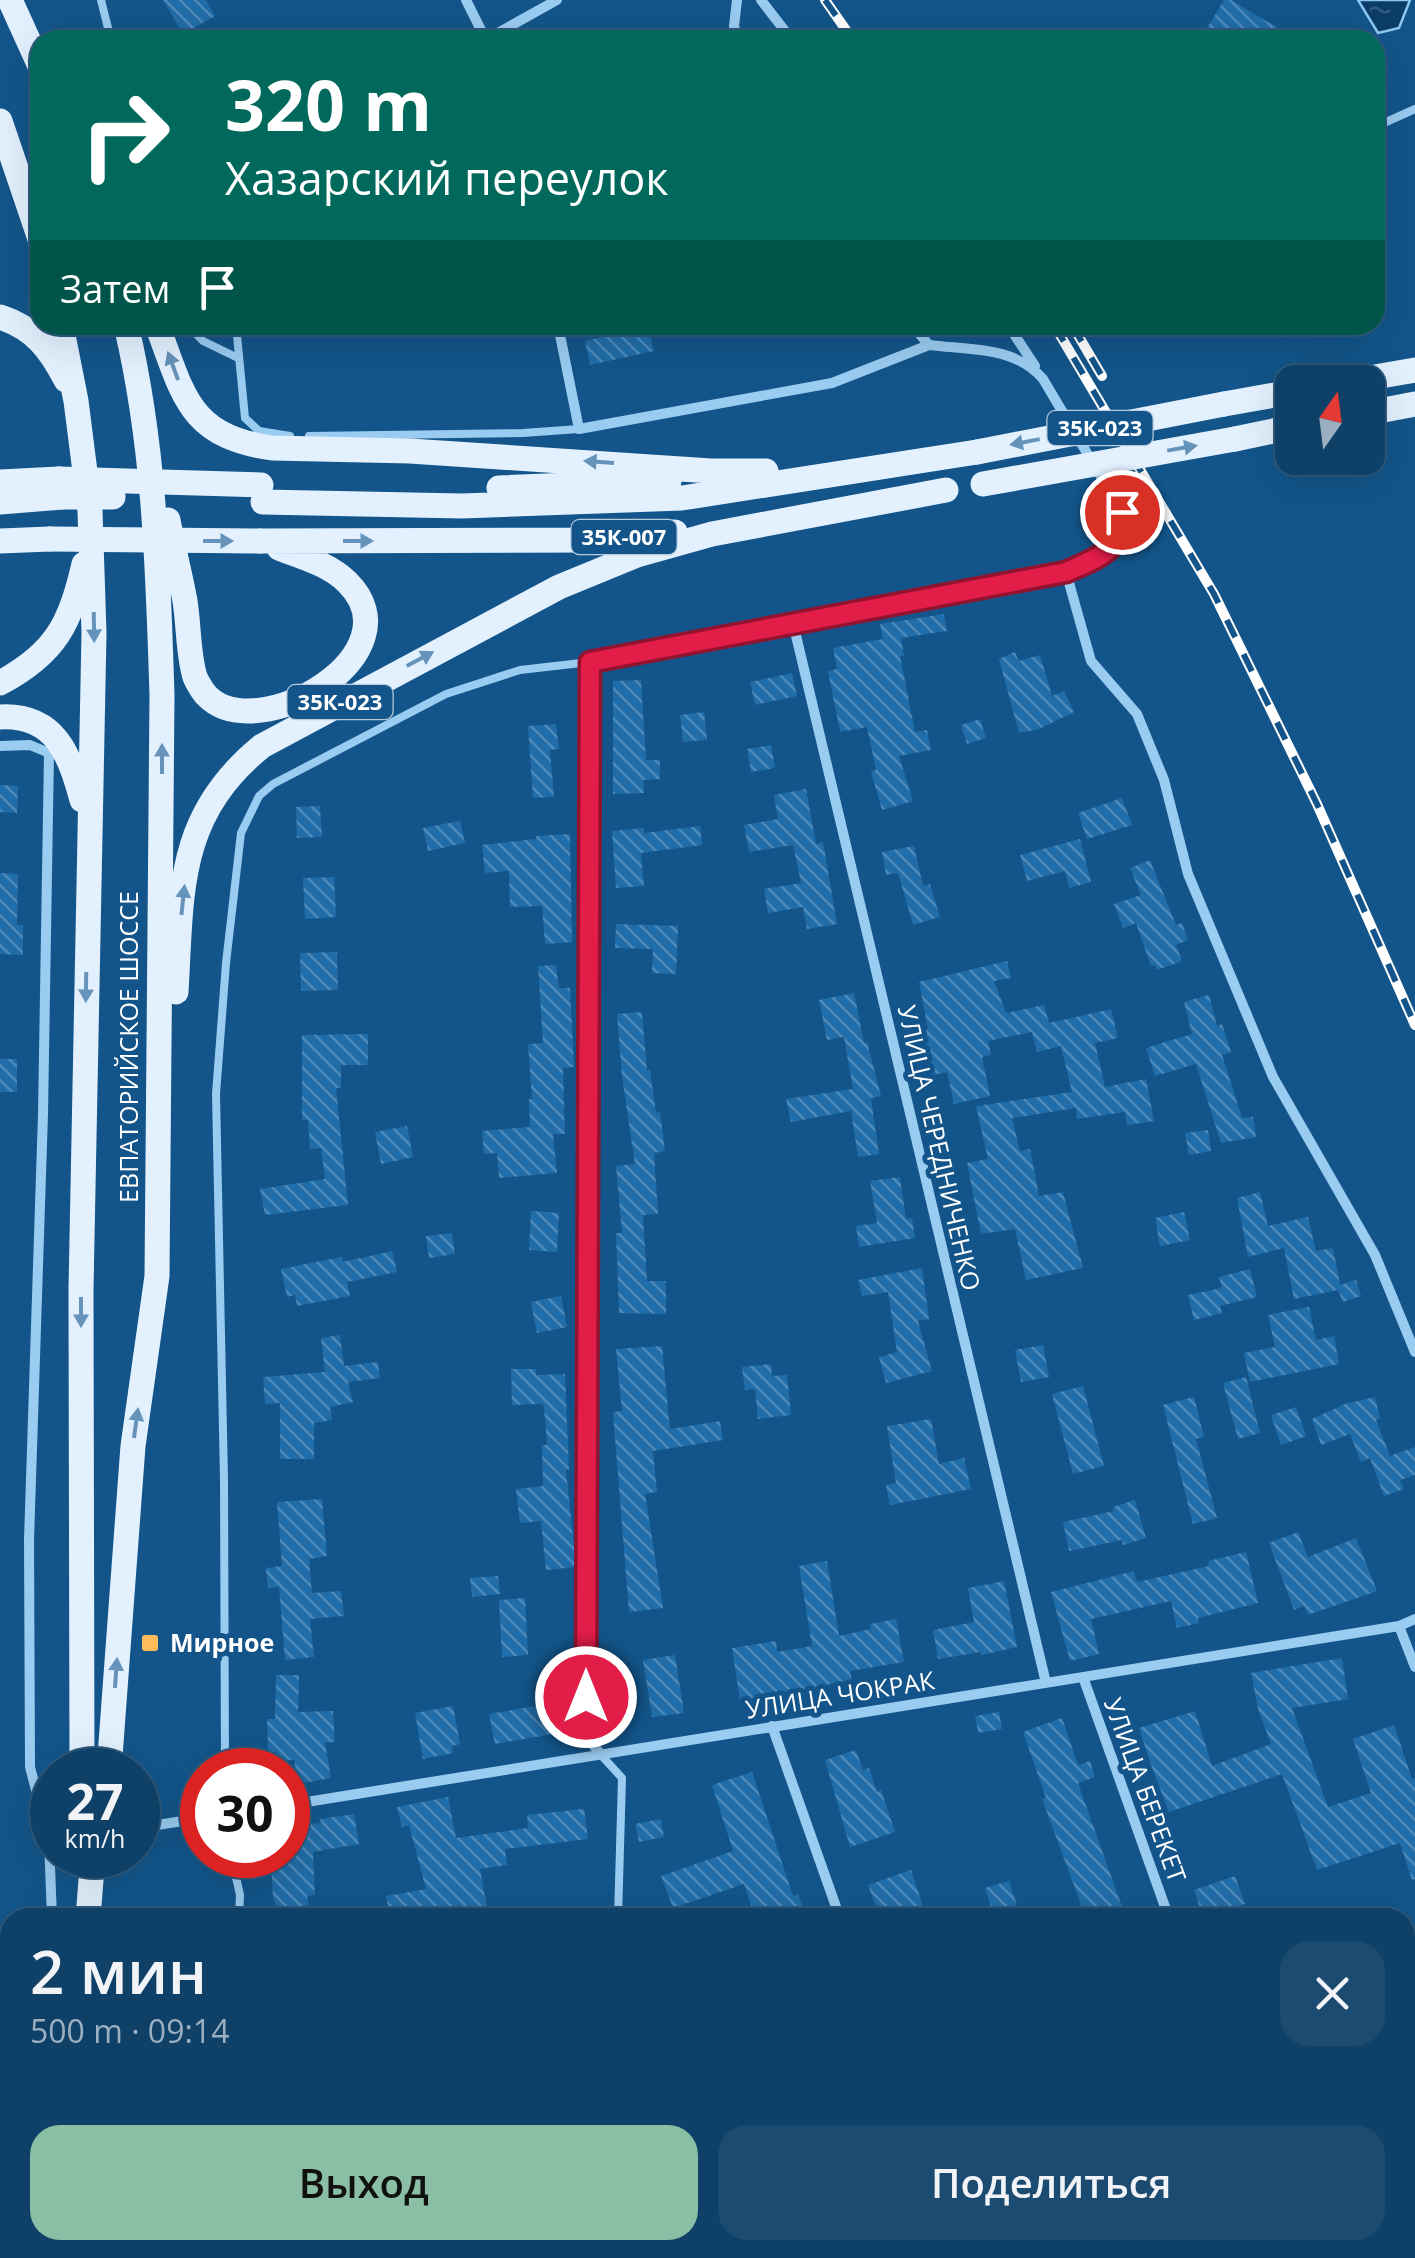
<!DOCTYPE html>
<html lang="ru">
<meta charset="utf-8">
<style>
:root{--surface:#0e4068;--page:#1c4b71;--text:#f1f3f6;--muted:#9bafc0;--line:#2e597c;--accent:#8abfa5}
body{margin:0;font-family:"Open Sans",sans-serif;background:var(--page);color:var(--text);height:100vh;display:flex;flex-direction:column;font-size:38px;white-space:nowrap}
*{box-sizing:border-box;margin:0}
p{font-size:32px;color:var(--muted)}
.icon{flex:none;width:55px;height:55px;fill:none;stroke:currentColor;stroke-width:2;stroke-linecap:round;stroke-linejoin:round}
.map{position:relative;flex:1;overflow:hidden}
.drawer{position:absolute;left:0px;top:1908px;width:1415px;height:352px;display:flex;flex-direction:column;background:var(--surface);border-radius:30px 30px 0 0;box-shadow:0 10px 40px #0002,0 0 0 2px var(--line)}
.drawer>*{flex:none}
.banner{position:absolute;left:30px;top:30px;width:1355px;height:305px;border-radius:30px;box-shadow:0 10px 40px #0002,0 0 0 2px var(--line);background:#00695c;color:#fff;overflow:hidden}
.needle{width:65px;rotate:14deg}
.buttons{position:absolute;left:1275px;top:365px;display:grid;gap:20px}
.buttons a{display:grid;place-items:center;width:110px;height:110px;border-radius:20px;background:var(--surface);box-shadow:0 10px 40px #0002,0 0 0 2px var(--line);font-size:50px}
.speed{position:absolute;left:30px;top:1748px;display:flex;gap:20px;font-size:50px;font-weight:700;text-align:center}
.speed>*{display:grid;place-content:center;width:130px;height:130px;border-radius:50%;background:var(--surface);box-shadow:0 10px 40px #0002,0 0 0 2px var(--line);line-height:1}
.speed small{font-size:25px;font-weight:400}
.speed .limit{border:15px solid #d22;background:#fff;color:#111}
.pin{position:absolute;display:grid;place-items:center;width:85px;height:85px;color:#fff;margin:-42px;border:5px solid #fff;border-radius:50%;box-shadow:0 2px 10px #0007}
.me{position:absolute;width:110px;margin:-55px;rotate:0deg;stroke-linejoin:round;filter:drop-shadow(0 0 8px #0008)}
.turn{display:flex;align-items:center;gap:35px;height:210px;padding:0 30px;font-size:45px}
.turn .icon{width:130px;height:130px;stroke-width:2.5}
.turn b{display:block;font-size:70px;line-height:85px}
.then{display:flex;align-items:center;height:95px;padding:0 30px;background:#0003;gap:20px;font-size:38px}
.round{display:grid;place-items:center;flex:none;width:105px;height:105px;border-radius:30px;background:var(--page)}
.headline{display:flex;align-items:center;justify-content:space-between;height:170px;padding:0 30px}
h1{font-size:60px;font-weight:600;line-height:75px}
.primary-button{display:flex;gap:20px;margin-top:auto;padding:20px 30px}
.primary-button a{flex:1;height:115px;border-radius:30px;background:var(--accent);color:#111;font-size:40px;font-weight:600;line-height:115px;text-align:center}
.primary-button a+a{background:var(--page);color:var(--text)}
.map>svg:first-child{display:block}
</style>
<div class="map">
<svg width="1415" height="2258" viewBox="0 0 1415 2258">
<defs>
<pattern id="water-ripples" width="26" height="14" patternUnits="userSpaceOnUse" patternTransform="scale(2.5)"><rect width="26" height="14" fill="#0c3d66"/><path d="M2 4q2-2 4 0t4 0M15 11q2-2 4 0t4 0" fill="none" stroke="#305a7d"/></pattern>
<pattern id="building-back-hatch" width="6" height="6" patternUnits="userSpaceOnUse" patternTransform="scale(2.5)"><rect width="6" height="6" fill="#216da9"/><path d="M-1 5l2 2M0 0l6 6M5-1l2 2" fill="none" stroke="#4d8aba"/></pattern>
</defs>
<rect width="100%" height="100%" fill="#13558a"/>
<path fill="url(#water-ripples)" stroke="#8cc8f3" stroke-width="2.5" d="M 1358,0 L 1410,0 L 1399,28 L 1378,33 Z"/>
<g fill="none" stroke-linecap="round" stroke-linejoin="round">
<path stroke="#8cc8f3" stroke-width="6" d="M 58,2250 L 62,2258"/>
<path stroke="#0c3d66" stroke-width="38" d="M 0,2191 L 10,2194
M 243,2250 L 245,2258"/>
</g>
<path fill="url(#building-back-hatch)" d="M 163,0 L 206,0 L 215,16 L 183,34 Z
M 1224,0 L 1231,0 L 1298,40 L 1200,40 Z
M 648,326 L 654,351 L 590,365 L 585,341 Z
M 944,614 L 947,631 L 901,638 L 904,656 L 900,656 L 915,732 L 927,730 L 931,750 L 899,756 L 913,801 L 882,810 L 871,772 L 876,770 L 867,727 L 840,732 L 828,671 L 837,669 L 833,648 L 883,639 L 880,624 Z
M 1015,652 L 1019,661 L 1040,655 L 1052,696 L 1064,691 L 1074,712 L 1039,729 L 1019,733 L 999,659 Z
M 792,673 L 797,696 L 755,705 L 750,682 Z
M 641,680 L 646,760 L 660,760 L 660,779 L 643,780 L 644,793 L 613,794 L 613,681 Z
M 704,712 L 707,740 L 683,742 L 680,715 Z
M 980,719 L 986,738 L 967,744 L 961,725 Z
M 556,724 L 559,749 L 550,750 L 554,797 L 533,798 L 528,726 Z
M 771,745 L 775,768 L 751,772 L 747,749 Z
M 0,785 L 18,786 L 17,813 L 0,812 Z
M 806,789 L 816,844 L 823,842 L 837,924 L 807,929 L 803,907 L 768,913 L 764,889 L 801,883 L 793,845 L 749,852 L 744,825 L 778,819 L 774,795 Z
M 1122,798 L 1132,825 L 1087,839 L 1078,813 Z
M 320,806 L 322,837 L 297,838 L 296,807 Z
M 460,821 L 465,843 L 428,851 L 423,828 Z
M 700,826 L 702,845 L 641,853 L 644,886 L 616,888 L 612,831 L 644,828 L 644,833 Z
M 570,834 L 572,942 L 545,944 L 542,906 L 510,907 L 509,871 L 485,873 L 482,845 L 536,839 L 536,836 Z
M 1080,839 L 1091,882 L 1069,888 L 1065,871 L 1027,881 L 1020,855 Z
M 914,846 L 923,886 L 930,884 L 940,917 L 913,925 L 898,873 L 886,875 L 882,852 Z
M 1150,860 L 1176,925 L 1182,923 L 1188,940 L 1176,945 L 1182,961 L 1157,970 L 1155,965 L 1151,966 L 1136,923 L 1123,928 L 1114,904 L 1141,895 L 1130,868 Z
M 0,873 L 18,874 L 17,925 L 23,925 L 23,955 L 0,954 Z
M 334,877 L 336,917 L 305,919 L 303,878 Z
M 616,924 L 678,926 L 676,974 L 652,973 L 653,949 L 615,948 Z
M 337,952 L 338,990 L 301,991 L 300,953 Z
M 1007,961 L 1011,978 L 994,981 L 1006,1013 L 1044,1005 L 1049,1023 L 1111,1009 L 1118,1038 L 1095,1043 L 1105,1087 L 1146,1079 L 1154,1121 L 1127,1125 L 1125,1112 L 1077,1119 L 1076,1108 L 1012,1118 L 1020,1151 L 1030,1149 L 1039,1196 L 1063,1192 L 1083,1268 L 1026,1280 L 1015,1229 L 981,1234 L 967,1163 L 988,1159 L 976,1106 L 1072,1092 L 1061,1046 L 1037,1052 L 1032,1032 L 988,1041 L 991,1055 L 982,1057 L 990,1096 L 954,1104 L 947,1072 L 929,1076 L 920,1031 L 928,1029 L 919,982 Z
M 556,965 L 559,988 L 570,988 L 574,1067 L 563,1068 L 565,1134 L 553,1134 L 557,1173 L 499,1178 L 497,1153 L 484,1154 L 482,1131 L 530,1127 L 529,1099 L 532,1099 L 528,1044 L 543,1043 L 538,966 Z
M 854,993 L 864,1043 L 867,1042 L 881,1096 L 871,1098 L 879,1154 L 858,1157 L 851,1111 L 791,1122 L 786,1099 L 853,1089 L 844,1037 L 827,1040 L 819,1000 Z
M 1209,995 L 1217,1026 L 1222,1024 L 1231,1052 L 1222,1055 L 1242,1118 L 1253,1117 L 1256,1137 L 1221,1143 L 1196,1064 L 1155,1076 L 1146,1048 L 1192,1034 L 1184,1002 Z
M 642,1012 L 647,1071 L 650,1070 L 656,1113 L 660,1112 L 665,1151 L 654,1153 L 658,1214 L 643,1215 L 647,1281 L 666,1281 L 666,1314 L 619,1313 L 616,1233 L 622,1233 L 616,1166 L 635,1164 L 622,1076 L 617,1014 Z
M 368,1034 L 368,1065 L 341,1065 L 341,1088 L 336,1088 L 348,1205 L 265,1215 L 260,1189 L 325,1179 L 321,1148 L 310,1149 L 308,1120 L 302,1120 L 302,1035 Z
M 0,1059 L 17,1059 L 17,1092 L 0,1092 Z
M 407,1126 L 413,1157 L 381,1164 L 375,1132 Z
M 1208,1130 L 1211,1151 L 1189,1155 L 1185,1133 Z
M 900,1177 L 906,1219 L 912,1218 L 915,1238 L 859,1247 L 856,1226 L 877,1223 L 870,1181 Z
M 1260,1192 L 1268,1226 L 1308,1217 L 1316,1251 L 1333,1248 L 1340,1285 L 1356,1280 L 1361,1296 L 1343,1302 L 1338,1290 L 1294,1299 L 1284,1248 L 1248,1257 L 1237,1198 Z
M 531,1211 L 559,1213 L 557,1252 L 529,1250 Z
M 1184,1212 L 1190,1240 L 1160,1246 L 1155,1218 Z
M 452,1233 L 455,1254 L 429,1258 L 426,1236 Z
M 392,1251 L 397,1272 L 347,1282 L 350,1296 L 297,1306 L 295,1295 L 287,1297 L 281,1269 L 342,1257 L 343,1262 Z
M 922,1268 L 929,1319 L 918,1321 L 932,1371 L 886,1383 L 879,1357 L 897,1352 L 888,1292 L 862,1296 L 858,1280 Z
M 1250,1269 L 1257,1297 L 1220,1306 L 1222,1313 L 1194,1320 L 1188,1295 L 1222,1288 L 1219,1277 Z
M 561,1296 L 567,1327 L 537,1333 L 531,1302 Z
M 1309,1307 L 1316,1340 L 1334,1336 L 1339,1364 L 1250,1382 L 1244,1353 L 1275,1347 L 1268,1315 Z
M 340,1335 L 344,1366 L 378,1362 L 380,1378 L 348,1382 L 353,1402 L 330,1407 L 332,1420 L 314,1423 L 314,1459 L 280,1459 L 280,1403 L 265,1404 L 263,1377 L 325,1372 L 321,1338 Z
M 1043,1345 L 1049,1377 L 1021,1382 L 1015,1350 Z
M 662,1346 L 670,1429 L 720,1421 L 723,1440 L 653,1451 L 657,1492 L 645,1494 L 663,1608 L 629,1612 L 613,1412 L 622,1411 L 616,1349 Z
M 771,1364 L 772,1376 L 787,1375 L 791,1415 L 758,1419 L 755,1389 L 745,1390 L 742,1367 Z
M 511,1369 L 536,1369 L 536,1375 L 565,1374 L 569,1470 L 566,1470 L 576,1567 L 546,1570 L 541,1521 L 520,1523 L 516,1489 L 543,1486 L 542,1445 L 547,1445 L 544,1407 L 542,1404 L 512,1405 Z
M 1246,1377 L 1260,1433 L 1238,1439 L 1223,1383 Z
M 1083,1386 L 1104,1466 L 1073,1474 L 1052,1394 Z
M 1194,1397 L 1204,1437 L 1196,1439 L 1217,1518 L 1193,1524 L 1163,1405 Z
M 1375,1397 L 1380,1419 L 1376,1420 L 1390,1456 L 1415,1447 L 1415,1475 L 1400,1480 L 1404,1489 L 1384,1496 L 1370,1458 L 1361,1462 L 1350,1434 L 1321,1445 L 1312,1419 L 1345,1404 Z
M 1296,1407 L 1306,1436 L 1281,1445 L 1271,1415 Z
M 931,1419 L 939,1464 L 964,1458 L 971,1489 L 890,1505 L 886,1485 L 896,1483 L 887,1426 Z
M 322,1499 L 327,1556 L 309,1559 L 312,1593 L 341,1591 L 344,1616 L 310,1619 L 314,1657 L 285,1660 L 279,1587 L 268,1588 L 266,1568 L 282,1566 L 277,1502 Z
M 1135,1500 L 1146,1538 L 1123,1545 L 1122,1540 L 1069,1551 L 1063,1522 L 1114,1511 L 1113,1507 Z
M 1298,1532 L 1308,1557 L 1356,1538 L 1377,1591 L 1308,1615 L 1304,1606 L 1294,1610 L 1269,1543 Z
M 1246,1552 L 1258,1603 L 1198,1618 L 1199,1623 L 1177,1628 L 1171,1601 L 1091,1619 L 1099,1654 L 1070,1661 L 1051,1592 L 1134,1571 L 1137,1582 L 1209,1566 L 1208,1561 Z
M 827,1561 L 839,1636 L 871,1629 L 870,1624 L 896,1619 L 904,1662 L 850,1671 L 852,1680 L 740,1701 L 732,1648 L 776,1641 L 777,1652 L 812,1646 L 799,1566 Z
M 498,1576 L 500,1594 L 472,1597 L 470,1578 Z
M 1004,1581 L 1017,1647 L 981,1655 L 980,1652 L 938,1659 L 933,1630 L 974,1622 L 968,1588 Z
M 525,1598 L 528,1655 L 502,1657 L 499,1600 Z
M 675,1655 L 684,1713 L 652,1717 L 643,1660 Z
M 1342,1658 L 1348,1699 L 1292,1708 L 1328,1807 L 1371,1793 L 1353,1739 L 1394,1725 L 1412,1779 L 1415,1778 L 1415,1879 L 1412,1880 L 1400,1843 L 1317,1870 L 1282,1774 L 1169,1812 L 1151,1765 L 1139,1728 L 1195,1711 L 1212,1766 L 1271,1744 L 1258,1709 L 1251,1673 Z
M 276,1675 L 299,1675 L 298,1712 L 333,1711 L 335,1742 L 325,1743 L 331,1778 L 298,1784 L 294,1760 L 276,1761 L 276,1752 L 268,1752 L 267,1719 L 275,1719 Z
M 547,1704 L 553,1734 L 495,1744 L 489,1714 Z
M 453,1706 L 460,1744 L 452,1746 L 453,1753 L 423,1759 L 415,1713 Z
M 999,1712 L 1002,1729 L 978,1733 L 975,1716 Z
M 1062,1718 L 1078,1765 L 1090,1761 L 1095,1777 L 1078,1783 L 1126,1918 L 1086,1918 L 1042,1799 L 1046,1798 L 1023,1732 Z
M 856,1750 L 863,1770 L 869,1768 L 877,1792 L 881,1790 L 895,1832 L 850,1847 L 825,1760 Z
M 752,1772 L 793,1896 L 798,1894 L 806,1918 L 755,1918 L 744,1884 L 673,1908 L 661,1876 L 733,1851 L 712,1785 Z
M 448,1797 L 456,1838 L 528,1828 L 527,1815 L 584,1809 L 588,1839 L 505,1849 L 507,1865 L 480,1869 L 489,1918 L 390,1918 L 386,1896 L 426,1889 L 409,1825 L 402,1827 L 397,1807 Z
M 354,1814 L 359,1844 L 313,1852 L 315,1895 L 307,1896 L 311,1918 L 279,1918 L 273,1897 L 271,1863 L 288,1863 L 288,1826 L 321,1823 L 320,1819 Z
M 661,1819 L 664,1837 L 639,1842 L 635,1824 Z
M 911,1870 L 927,1918 L 880,1918 L 868,1885 Z
M 1235,1876 L 1245,1904 L 1203,1918 L 1194,1890 Z
M 1009,1881 L 1017,1905 L 993,1913 L 985,1888 Z"/>
<g fill="none" stroke-linecap="round" stroke-linejoin="round">
<path stroke="#9acbf0" stroke-width="8" d="M 101,0 L 111,40
M 1375,127 L 1415,109
M 188,325 L 203,341 L 238,358
M 236,325 L 245,418 L 259,431 L 290,436
M 309,436 L 523,433 L 579,429
M 601,1755 L 622,1778 L 618,1918
M 225,1770 L 224,1479 L 216,1094 L 226,963 L 241,833 L 259,796 L 273,784 L 446,694 L 520,670 L 590,662
M 231,1855 L 240,1895 L 239,1918"/>
<path stroke="#9acbf0" stroke-width="10" d="M 466,0 L 486,40
M 737,0 L 734,26 L 738,40
M 761,0 L 792,40
M 485,40 L 557,0
M 558,325 L 579,429 L 832,383 L 929,345
M 912,325 L 929,345
M 1008,325 L 1035,366
M 1066,572 L 1091,661 L 1137,714 L 1164,780 L 1188,874 L 1273,1077 L 1375,1255 L 1415,1352
M 793,623 L 1046,1683
M 0,746 L 30,745 L 49,753 L 43,1114 L 29,1540 L 30,1767 L 49,1840 L 52,1918
M 1399,1626 L 1415,1667
M 1083,1677 L 1169,1918
M 772,1726 L 840,1918
M 600,1753 L 586,1737 L 590,662 L 1066,572 C 1095,559 1126,550 1122,512 L 1043,379 C 1015,346 969,350 929,345
M 288,1805 L 1399,1626 L 1415,1619
M 138,1828 L 202,1818
M 0,2130 L 10,2128
M 572,2250 L 576,2258
M 959,2250 L 962,2258
M 1287,2250 L 1290,2258"/>
<path stroke="#e3f1ff" stroke-width="25" d="M 10,0 L 40,66
M 0,121 L 40,239
M 0,317 C 34,328 50,349 66,380
M 61,325 L 76,401 L 90,511 L 94,633 L 81,1289 L 82,1770
M 157,325 C 184,396 188,436 272,448 L 410,451 L 711,471 L 766,471
M 1346,382 L 1415,370
M 1224,404 L 1292,392
M 1368,413 L 1415,404
M 1235,439 L 1292,427
M 0,482 L 59,479
M 499,488 L 669,481
M 0,502 L 62,497
M 263,502 L 462,506 L 682,498 L 977,452
M 168,520 C 173,547 180,574 185,601 C 189,626 188,654 195,677 C 197,682 203,692 207,696 C 258,748 420,653 347,582 C 329,564 302,557 279,548
M 0,541 L 50,539
M 260,541 L 597,540 L 675,532
M 0,683 C 56,653 70,624 84,564
M 0,717 C 56,714 70,756 82,800
M 176,992 C 182,890 176,816 262,746 L 559,587 L 637,555 L 712,534 L 946,490
M 109,1770 L 133,1446 L 157,1276 L 162,695 C 158,571 155,447 126,325
M 88,1918 L 93,1855
M 105,2250 L 105,2258"/>
<defs>
<path id="rail" d="M 825,0 L 853,40
M 1054,325 L 1214,594 L 1317,804 L 1415,1025
M 1072,325 L 1102,376"/>
</defs>
<use href="#rail" stroke="#fff" stroke-width="10"/>
<use href="#rail" stroke="#13558a" stroke-width="6" stroke-dasharray="19" stroke-linecap="butt"/>
<path stroke="#e3f1ff" stroke-width="25" d="M 977,452 L 1224,404
M 59,479 L 261,485
M 983,484 L 1235,439
M 62,497 L 113,497
M 50,539 L 260,541"/>
</g>
<defs><path id="oneway-solid" d="M-6-.8H1V-3.2L6.5 0L1 3.2V.8H-6Z" transform="scale(2.5)"/></defs>
<g fill="#6693b9">
<use href="#oneway-solid" transform="translate(173 366) rotate(-110)"/>
<use href="#oneway-solid" transform="translate(1025 442) rotate(169)"/>
<use href="#oneway-solid" transform="translate(1182 448) rotate(-10)"/>
<use href="#oneway-solid" transform="translate(599 462) rotate(-176)"/>
<use href="#oneway-solid" transform="translate(218 541)"/>
<use href="#oneway-solid" transform="translate(358 541)"/>
<use href="#oneway-solid" transform="translate(94 627) rotate(89)"/>
<use href="#oneway-solid" transform="translate(420 659) rotate(-28)"/>
<use href="#oneway-solid" transform="translate(162 759) rotate(-90)"/>
<use href="#oneway-solid" transform="translate(183 900) rotate(-84)"/>
<use href="#oneway-solid" transform="translate(86 987) rotate(91)"/>
<use href="#oneway-solid" transform="translate(81 1312) rotate(90)"/>
<use href="#oneway-solid" transform="translate(136 1423) rotate(-82)"/>
<use href="#oneway-solid" transform="translate(116 1673) rotate(-86)"/>
</g>
<g fill="none" stroke-linecap="round" stroke-linejoin="round">
<defs>
<path id="route" d="M 586,1697 L 590,662 L 1066,572 C 1095,559 1126,550 1122,512"/>
</defs>
<use href="#route" stroke="#92132f" stroke-width="25"/>
<use href="#route" stroke="#e11d48" stroke-width="18"/>
</g>
<rect fill="#ffbc59" stroke="#13558a" stroke-width="4" x="140" y="1633" width="20" height="20" rx="5"/>
<g text-anchor="middle" stroke-width="10" stroke-linejoin="round" paint-order="stroke">
<g fill="#13558a" stroke="#b8ccdc" stroke-width="2.5">
<rect x="1047.5" y="411" width="105" height="34" rx="8"/>
<rect x="571.5" y="520" width="105" height="34" rx="8"/>
<rect x="287.5" y="685" width="105" height="34" rx="8"/>
</g>
<g font-size="22" font-weight="bold" fill="#fff">
<text x="1100" y="436">35К-023</text>
<text x="624" y="545">35К-007</text>
<text x="340" y="710">35К-023</text>
</g>
<g font-size="25" fill="#fff" stroke="#13558a">
<text transform="translate(129 1047) rotate(-90)" y="9">ЕВПАТОРИЙСКОЕ ШОССЕ</text>
<text transform="translate(939 1148) rotate(77)" y="9">УЛИЦА ЧЕРЕДНИЧЕНКО</text>
<text transform="translate(840 1695) rotate(-9)" y="9">УЛИЦА ЧОКРАК</text>
<text transform="translate(1145 1790) rotate(70)" y="9">УЛИЦА БЕРЕКЕТ</text>
</g>
<g font-size="25" font-weight="bold" fill="#fff" stroke="#13558a" text-anchor="start">
<text x="170" y="1652">Мирное</text>
</g>
</g>
</svg>
<div class="buttons">
<a><svg class="needle" viewBox="-14 -14 28 28"><path d="M0-13l5 13h-10z" fill="#e53935"/><path d="M0 13l5-13h-10z" fill="#9bafc0"/></svg></a>
</div>
<div class="speed"><div>27<small>km/h</small></div><div class="limit">30</div></div>
<div class="pin" style="left:1122px;top:512px;background:#d93025"><svg class="icon" aria-label="arrive" viewBox="0 0 24 24"><path d="M6 21V4h12l-3 4 3 4H6"/></svg></div>
<svg class="me" style="left:586px;top:1697px" viewBox="-20 -20 40 40"><circle r="17" fill="#e11d48" stroke="#fff" stroke-width="3"/><path d="M0-11L8 9 0 5-8 9z" fill="#fff"/></svg>
<div class="banner">
<div class="turn"><svg class="icon" aria-label="right" viewBox="0 0 24 24"><path d="M7 20v-9h11M14 6l5 5-5 5"/></svg><div><b>320 m</b>Хазарский переулок</div></div>
<div class="then">Затем<svg class="icon" aria-label="arrive" viewBox="0 0 24 24"><path d="M6 21V4h12l-3 4 3 4H6"/></svg></div>
</div>
<section class="drawer">
<div class="headline"><div><h1>2 мин</h1><p>500 m · 09:14</p></div><a class="round"><svg class="icon" aria-label="close" viewBox="0 0 24 24"><path d="M6 6l12 12M18 6L6 18"/></svg></a></div>
<div class="primary-button"><a>Выход</a><a>Поделиться</a></div>
</section>
</div>
